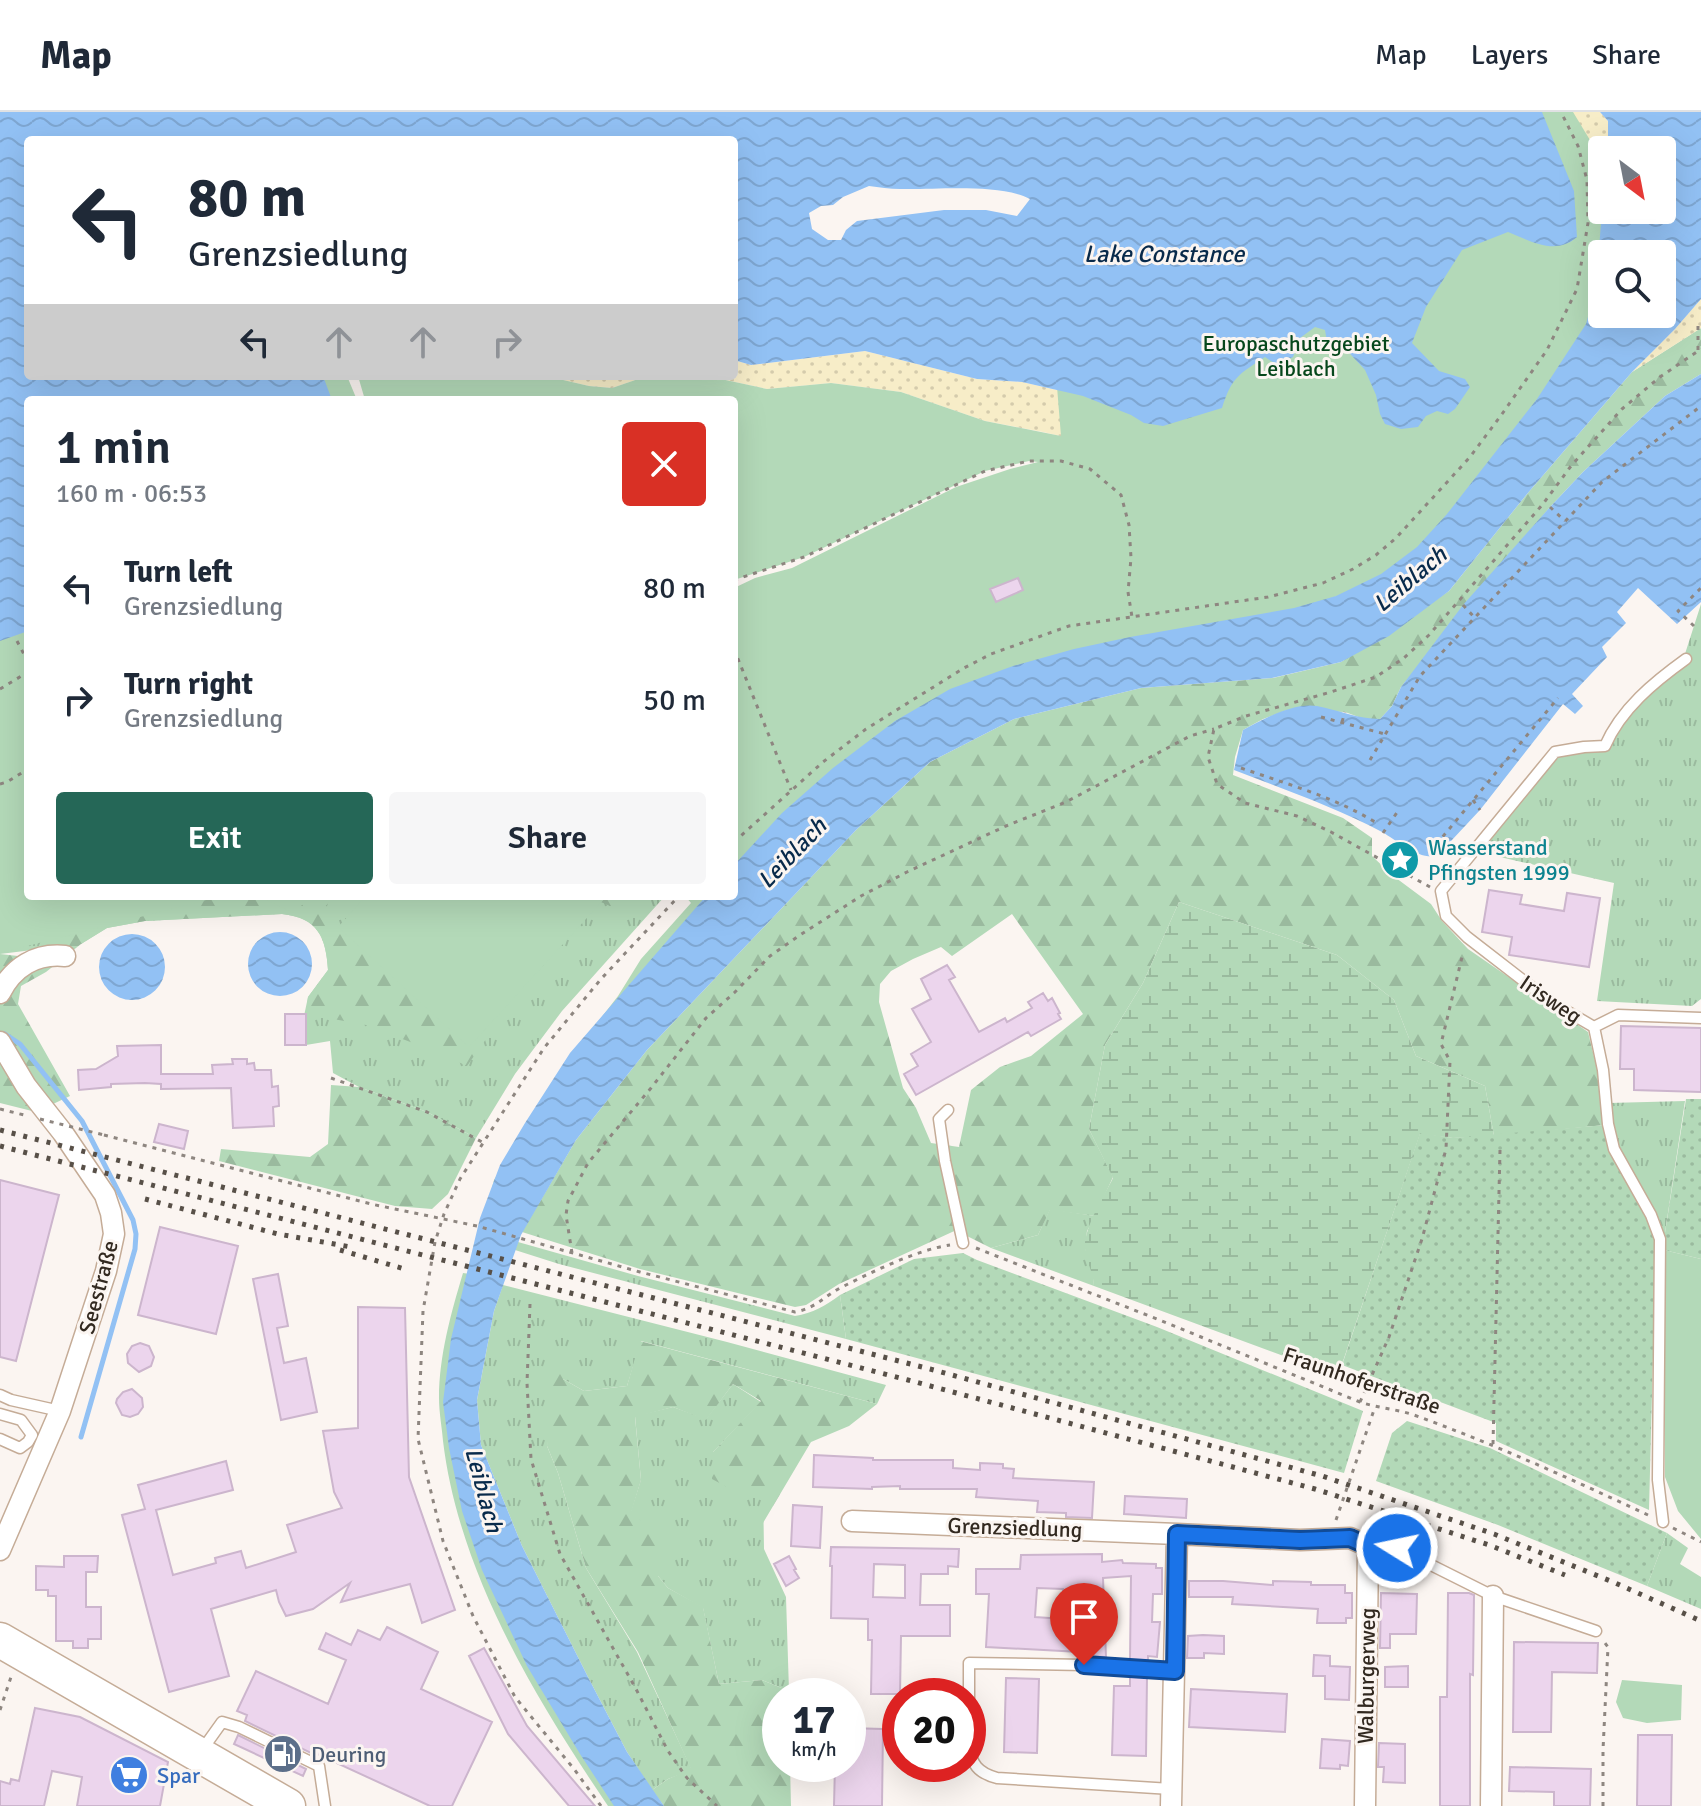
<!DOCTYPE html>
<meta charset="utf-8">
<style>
:root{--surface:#fff;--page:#f6f6f7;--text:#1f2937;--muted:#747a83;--line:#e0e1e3;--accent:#256757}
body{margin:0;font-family:Signika,sans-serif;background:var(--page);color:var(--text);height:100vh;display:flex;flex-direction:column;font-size:30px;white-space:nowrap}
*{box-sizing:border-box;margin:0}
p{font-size:26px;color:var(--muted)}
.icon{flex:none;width:44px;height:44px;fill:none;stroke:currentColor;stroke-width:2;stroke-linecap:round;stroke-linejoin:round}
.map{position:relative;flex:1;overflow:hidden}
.panel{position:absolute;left:24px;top:284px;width:714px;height:504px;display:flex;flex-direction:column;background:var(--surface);border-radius:8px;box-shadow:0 8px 32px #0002}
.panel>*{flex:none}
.hud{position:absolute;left:24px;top:24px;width:714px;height:244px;border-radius:8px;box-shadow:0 8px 32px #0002;background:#fff;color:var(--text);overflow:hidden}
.needle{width:52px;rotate:148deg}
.tools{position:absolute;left:1588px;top:24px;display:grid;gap:16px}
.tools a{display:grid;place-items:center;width:88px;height:88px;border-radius:8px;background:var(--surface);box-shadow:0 8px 32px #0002;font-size:40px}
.speed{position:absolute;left:762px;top:1566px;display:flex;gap:16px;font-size:40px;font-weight:700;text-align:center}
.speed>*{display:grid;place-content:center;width:104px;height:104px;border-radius:50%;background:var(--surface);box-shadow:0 8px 32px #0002;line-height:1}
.speed small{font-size:20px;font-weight:400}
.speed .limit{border:12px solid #d22;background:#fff;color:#111}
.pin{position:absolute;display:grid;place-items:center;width:68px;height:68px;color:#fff;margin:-82px -34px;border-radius:50% 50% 50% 0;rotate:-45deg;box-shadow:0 0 8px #0007}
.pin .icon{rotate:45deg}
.me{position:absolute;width:88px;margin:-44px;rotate:280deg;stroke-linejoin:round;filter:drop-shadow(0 0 6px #0008)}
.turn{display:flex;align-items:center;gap:28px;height:168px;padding:0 32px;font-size:36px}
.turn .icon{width:104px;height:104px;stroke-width:2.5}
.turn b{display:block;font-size:56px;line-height:68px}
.lanes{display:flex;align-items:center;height:76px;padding:0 32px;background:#0003;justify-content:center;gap:40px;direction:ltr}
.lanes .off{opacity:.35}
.round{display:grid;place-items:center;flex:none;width:84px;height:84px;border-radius:8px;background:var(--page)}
.summary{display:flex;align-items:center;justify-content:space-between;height:136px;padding:0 32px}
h1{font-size:48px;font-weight:600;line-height:60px}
.action{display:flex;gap:16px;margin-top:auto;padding:16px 32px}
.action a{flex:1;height:92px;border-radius:8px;background:var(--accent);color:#fff;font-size:32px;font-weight:600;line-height:92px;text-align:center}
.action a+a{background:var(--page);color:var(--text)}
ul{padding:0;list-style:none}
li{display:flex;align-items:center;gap:24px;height:112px;padding:0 32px}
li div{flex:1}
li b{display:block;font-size:30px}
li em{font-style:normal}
header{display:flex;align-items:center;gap:48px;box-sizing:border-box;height:112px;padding:0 40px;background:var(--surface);border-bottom:2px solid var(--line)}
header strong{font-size:38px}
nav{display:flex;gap:44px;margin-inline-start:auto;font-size:28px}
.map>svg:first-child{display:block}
</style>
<header>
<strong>Map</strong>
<nav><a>Map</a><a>Layers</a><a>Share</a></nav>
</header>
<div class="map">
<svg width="1701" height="1694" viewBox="0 0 1701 1694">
<defs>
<pattern id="grass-tufts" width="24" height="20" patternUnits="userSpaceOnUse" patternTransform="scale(2)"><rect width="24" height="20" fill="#b3d9b8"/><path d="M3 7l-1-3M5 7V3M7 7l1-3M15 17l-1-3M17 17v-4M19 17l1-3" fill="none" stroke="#9aba9e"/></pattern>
<pattern id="forest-firs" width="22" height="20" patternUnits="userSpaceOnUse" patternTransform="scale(2)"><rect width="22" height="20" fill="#b3d9b8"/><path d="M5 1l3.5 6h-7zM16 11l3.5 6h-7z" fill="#9aba9e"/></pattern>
<pattern id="wetland-marsh" width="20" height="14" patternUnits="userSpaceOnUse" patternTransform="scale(2)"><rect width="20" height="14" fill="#b3d9b8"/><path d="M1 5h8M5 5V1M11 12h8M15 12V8" fill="none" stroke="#9aba9e"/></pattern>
<pattern id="sand-dots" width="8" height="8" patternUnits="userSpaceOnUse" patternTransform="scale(2)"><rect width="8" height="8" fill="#f7edc8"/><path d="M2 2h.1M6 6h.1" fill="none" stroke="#d4cbac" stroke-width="1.8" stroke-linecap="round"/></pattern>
<pattern id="garden-dots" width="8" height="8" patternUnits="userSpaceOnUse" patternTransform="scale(2)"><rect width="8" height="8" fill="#b3d9b8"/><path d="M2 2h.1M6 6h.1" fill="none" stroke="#9aba9e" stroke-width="1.8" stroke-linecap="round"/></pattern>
<pattern id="water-waves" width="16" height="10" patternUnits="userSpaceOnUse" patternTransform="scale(2)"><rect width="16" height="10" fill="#92c1f4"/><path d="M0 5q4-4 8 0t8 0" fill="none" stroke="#7ea6d1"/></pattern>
</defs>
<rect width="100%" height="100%" fill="#fbf5f1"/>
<path fill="url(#grass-tufts)" d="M 1701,492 L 1701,887 L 1692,894 L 1597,889 L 1614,771 L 1478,740 L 1557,645 L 1586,640 L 1607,640 L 1617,616 L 1684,545 Z
M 0,672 L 28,784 L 665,784 L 562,899 L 515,962 L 476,1026 L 427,1000 L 359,975 L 333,961 L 330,929 L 306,933 L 304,904 L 308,885 L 328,858 C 326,825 318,806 282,802 L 145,809 L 107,816 L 81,832 L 0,842 Z
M 1685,989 L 1664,1127 L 1617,1036 L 1609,991 Z
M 1050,1097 L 1095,1104 L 1087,1119 L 1085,1136 L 1093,1160 L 1094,1174 L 991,1136 L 1038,1123 Z
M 518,1130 L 638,1164 L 795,1204 C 813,1201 825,1194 840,1183 L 846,1227 L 559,1152 L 515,1138 Z
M 503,1173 L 727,1230 L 886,1273 L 877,1292 L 641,1229 L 627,1274 L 584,1279 L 563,1267 L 547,1334 L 558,1361 L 586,1456 L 637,1540 L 692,1658 L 668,1667 L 652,1678 L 627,1640 L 589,1567 L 522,1434 L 481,1333 L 477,1288 L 494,1199 Z
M 733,1272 L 761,1290 L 713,1340 L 763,1376 L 764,1437 L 786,1485 L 789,1579 L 762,1568 L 719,1572 L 703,1496 L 668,1476 L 658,1464 L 630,1402 L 641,1368 L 635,1304 L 673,1295 L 706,1307 Z
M 1667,1421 L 1688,1436 L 1680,1452 L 1701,1465 L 1701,1497 L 1647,1474 Z"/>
<path fill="url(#forest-firs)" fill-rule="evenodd" d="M 1701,216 L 1701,262 L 1665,284 L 1583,360 L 1550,395 L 1401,575 L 1392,594 L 1380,607 L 1364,607 L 1345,600 L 1287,598 L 1263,607 L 1243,618 L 1235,645 L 1233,663 L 1343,706 L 1372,726 L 1372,744 L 1392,763 L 1431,792 L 1442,809 L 1468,837 L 1588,920 L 1597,957 L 1605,1013 L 1494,1024 L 1485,974 L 1416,944 L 1394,888 L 1337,843 L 1179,790 L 1143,871 L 1105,933 L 1089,1017 L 1113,1065 L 1095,1104 L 1050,1098 L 1038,1123 L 991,1136 L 967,1124 L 963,1115 L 839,1172 L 806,1193 L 795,1195 L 640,1157 L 522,1120 L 576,1028 L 647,938 L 856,718 L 930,650 L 1014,607 L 1141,576 L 1273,566 L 1341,550 L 1449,479 L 1527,382 L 1632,260 ZM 1012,802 L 1083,902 L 1031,944 L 1000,955 L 971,978 L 959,1035 L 931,1031 L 916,996 L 903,976 L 879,890 L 880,872 L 891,859 L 913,847 L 941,835 L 952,844 Z
M 89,784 L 335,784 L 321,799 L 469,934 L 510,890 L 521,893 L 491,920 L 467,954 L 439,941 L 366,913 L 306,902 L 308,885 L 328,858 C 326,825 318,806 282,802 L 145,809 L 107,816 L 81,832 L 46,860 L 21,874 L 18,892 L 70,984 L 36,1000 L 0,991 L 0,842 L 27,845 Z
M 607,784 L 642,784 L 630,803 L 601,790 Z
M 331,973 L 359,975 L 427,1000 L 476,1026 L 448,1082 L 432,1097 L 395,1094 L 219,1049 L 221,1037 L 310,1045 L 328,1032 Z
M 640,1229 L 877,1292 L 849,1314 L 811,1330 L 763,1411 L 762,1376 L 740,1382 L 712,1367 L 713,1340 L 761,1289 L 733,1272 L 706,1308 L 673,1295 L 635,1305 L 641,1368 L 631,1401 L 668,1428 L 658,1464 L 668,1476 L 703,1495 L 719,1572 L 762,1568 L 789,1579 L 789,1584 L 780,1584 L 780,1652 L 790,1652 L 791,1694 L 664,1694 L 652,1678 L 668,1667 L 691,1657 L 638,1540 L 586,1456 L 558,1361 L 547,1334 L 551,1240 L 569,1237 L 563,1267 L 584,1279 L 627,1274 Z"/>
<path fill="url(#wetland-marsh)" d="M 1179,790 L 1337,843 L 1394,888 L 1416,944 L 1485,974 L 1494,1024 L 1453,1026 L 1420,1022 L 1338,1264 L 1094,1174 C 1093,1159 1086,1149 1085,1137 C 1083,1117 1104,1084 1113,1066 L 1089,1017 L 1105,933 L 1143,871 Z"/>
<path fill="url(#sand-dots)" d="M 1571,0 L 1600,0 L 1608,9 L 1608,32 L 1605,38 L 1602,38 L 1599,50 Z
M 1701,187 L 1701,216 L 1632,260 L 1675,217 Z
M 865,239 L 977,267 L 1022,270 L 1083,284 L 1128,340 L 1043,320 L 985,309 L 901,280 L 831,271 L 767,277 L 707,264 L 734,264 L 734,248 L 751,253 Z
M 546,264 L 647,264 L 612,276 L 589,274 Z"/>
<path fill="#b3d9b8" d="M 1180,0 L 1573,0 L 1596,38 L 1602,64 L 1602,98 L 1610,98 L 1602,142 L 1602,202 L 1433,453 L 944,612 L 653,895 L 490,1160 L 469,1339 L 642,1694 L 608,1694 C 535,1586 459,1461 443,1329 C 442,1315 439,1301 439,1286 C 439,1244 451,1201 463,1161 L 470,1162 L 494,1068 L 564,954 L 618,884 L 641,847 L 691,791 L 685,784 L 734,784 L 734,476 L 755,466 L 792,456 L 956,375 L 1010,357 L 1038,350 L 1029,349 L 985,359 L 804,445 L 734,468 L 734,288 L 365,288 L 358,264 L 546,264 L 589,274 L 612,276 L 647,264 L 707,264 L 767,277 L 831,271 L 901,280 L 985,309 L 1061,324 L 1049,176 Z
M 292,264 L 347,264 L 357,288 L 293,288 Z
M 28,488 L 28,784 L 222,784 L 0,841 L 0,497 Z
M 258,784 L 311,784 L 294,801 Z
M 366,784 L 607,784 L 469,935 L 338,815 Z
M 1664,1138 L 1701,1147 L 1701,1427 L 1678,1399 L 1665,1365 Z
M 1622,1568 L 1682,1573 L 1681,1608 L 1647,1611 L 1623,1606 L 1616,1590 Z"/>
<path fill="url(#garden-dots)" d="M 1686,987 L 1701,987 L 1701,1147 L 1664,1138 L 1664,1127 Z
M 1605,1013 L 1648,1105 L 1656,1128 L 1649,1398 L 1496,1329 L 1496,1311 L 1342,1253 L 1420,1021 L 1453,1026 Z
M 963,1141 L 977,1148 L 1157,1215 L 1363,1299 L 1344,1361 L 846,1227 L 840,1183 L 914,1147 Z
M 1407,1309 L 1490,1336 L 1667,1421 L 1647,1474 L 1498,1413 L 1376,1369 L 1392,1321 Z"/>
<path fill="url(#water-waves)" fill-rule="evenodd" d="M 0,0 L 1542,0 L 1574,79 L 1577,125 C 1556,144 1531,129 1508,120 L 1462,138 L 1426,195 L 1412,231 L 1439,259 L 1465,267 L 1470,275 L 1455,297 L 1448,302 L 1437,299 L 1426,304 L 1418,315 L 1401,317 L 1385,312 L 1380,302 L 1376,283 L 1365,258 L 1342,233 L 1327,230 L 1325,218 L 1315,215 L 1300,226 L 1293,245 L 1277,253 L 1265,245 C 1238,263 1232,265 1222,296 L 1163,314 L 1144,311 L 1131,303 L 1083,284 L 1022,270 L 977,267 L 865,239 L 751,253 L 734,248 L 734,28 L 28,28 L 28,264 L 323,264 L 332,288 L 28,288 L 28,519 L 0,529 ZM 869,74 C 879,75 890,77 900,77 C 936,78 999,71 1030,87 L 1017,104 L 986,98 L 944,98 L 857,109 L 846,118 L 841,128 L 828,128 L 812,117 L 809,101 L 821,94 L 833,93 L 843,85 Z
M 1600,0 L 1701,0 L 1701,187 L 1675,217 L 1632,260 L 1527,382 L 1449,479 L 1389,524 L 1341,550 L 1272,566 L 1141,576 L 1014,607 L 930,650 L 856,718 L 647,938 L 576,1028 L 521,1123 L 494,1199 L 477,1288 L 481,1333 L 522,1434 L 589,1567 L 627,1640 L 664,1694 L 614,1694 L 580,1642 L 527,1554 L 482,1458 L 462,1399 L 449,1336 L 443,1290 L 451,1227 L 480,1106 L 500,1053 L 525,1011 L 570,941 L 706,784 L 734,784 L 734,753 L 782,701 L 833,656 L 895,609 L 950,577 L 1013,554 L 1074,537 L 1130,525 L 1294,496 L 1336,484 L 1381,462 L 1417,435 L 1447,402 L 1537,287 L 1586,212 L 1596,176 L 1602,98 L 1662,98 L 1662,38 L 1605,38 L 1608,31 L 1608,9 ZM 1662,142 L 1662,202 L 1602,202 L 1602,142 Z
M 1701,262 L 1701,490 L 1677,512 L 1638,476 L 1617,500 L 1626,511 L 1602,535 L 1607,545 L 1572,582 L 1583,594 L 1575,602 L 1563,592 L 1480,698 L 1437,744 C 1418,748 1398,729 1382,720 C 1335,695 1283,677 1234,658 L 1243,618 C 1263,607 1294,590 1317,594 C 1338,598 1358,607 1380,607 L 1392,594 L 1401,575 L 1463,493 L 1550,395 L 1583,360 L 1665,284 Z
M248 852a32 32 0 1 1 64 0a32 32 0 1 1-64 0Z
M99 855a33 33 0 1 1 66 0a33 33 0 1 1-66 0Z"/>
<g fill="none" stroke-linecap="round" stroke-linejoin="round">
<path stroke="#92c1f4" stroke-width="5" d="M 5,922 L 20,932 L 82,1009 L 133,1108 L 136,1122 L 135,1137 L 81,1325"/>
</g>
<path fill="#ecd5ed" stroke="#ccb5cd" stroke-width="2" fill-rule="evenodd" d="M 1018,466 L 1023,478 L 996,490 L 990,477 Z
M 1489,778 L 1522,783 L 1520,792 L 1564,799 L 1567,781 L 1600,786 L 1589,855 L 1509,843 L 1512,825 L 1482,820 Z
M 947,853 L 955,865 L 949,868 L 979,920 L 1005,906 L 1007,910 L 1032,896 L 1028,890 L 1043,881 L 1048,889 L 1052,886 L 1060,901 L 1058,902 L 1061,907 L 1031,924 L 1028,920 L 916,983 L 904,962 L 918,954 L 911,942 L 931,930 L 912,897 L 931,887 L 921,867 Z
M 285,902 L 306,902 L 306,933 L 285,933 Z
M 1621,914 L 1701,916 L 1701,980 L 1634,978 L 1634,957 L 1620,957 Z
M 161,933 L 161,962 L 213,962 L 212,953 L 233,952 L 232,947 L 247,947 L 247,952 L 254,951 L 255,958 L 271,958 L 272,975 L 278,974 L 279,994 L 273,995 L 274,1014 L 233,1016 L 231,976 L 161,977 L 161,972 L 145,971 L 111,972 L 111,975 L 79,978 L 78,958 L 96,957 L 118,944 L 117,934 Z
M 159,1012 L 188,1019 L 184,1037 L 154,1030 Z
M 0,1068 L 59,1083 L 16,1249 L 0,1245 Z
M 160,1115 L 238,1134 L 216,1222 L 138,1203 Z
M 278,1162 L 288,1214 L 277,1216 L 284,1251 L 306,1246 L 317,1300 L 281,1308 L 253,1167 Z
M 358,1195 L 405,1196 L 409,1365 L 455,1498 L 422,1511 L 410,1472 L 341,1490 L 350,1471 L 313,1497 L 286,1504 L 279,1490 L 276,1478 L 211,1497 L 229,1564 L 169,1580 L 122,1403 L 145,1397 L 138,1373 L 226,1349 L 233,1378 L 156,1398 L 173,1463 L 216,1451 L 215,1446 L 241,1439 L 246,1456 L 296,1440 L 287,1413 L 342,1396 L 334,1380 L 323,1319 L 358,1316 Z
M 140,1231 L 149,1234 L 154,1245 L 151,1254 L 139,1260 L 128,1251 L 127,1242 L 132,1234 Z
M 132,1277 L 142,1286 L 143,1295 L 138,1302 L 130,1305 L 122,1303 L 116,1291 L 117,1287 L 123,1280 Z
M 814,1343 L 873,1346 L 873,1348 L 953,1348 L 953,1356 L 980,1358 L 980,1351 L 1003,1352 L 1003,1356 L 1014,1357 L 1013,1366 L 1094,1370 L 1092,1406 L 1066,1405 L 1066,1401 L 1037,1400 L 1038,1389 L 976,1385 L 977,1377 L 900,1377 L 900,1374 L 872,1375 L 872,1377 L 813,1375 Z
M 1125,1384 L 1187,1387 L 1186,1406 L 1124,1402 Z
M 793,1393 L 822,1395 L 820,1436 L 791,1434 Z
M 831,1435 L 959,1437 L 958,1455 L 948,1454 L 948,1462 L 921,1462 L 920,1493 L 950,1493 L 950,1524 L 901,1524 L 900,1582 L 871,1582 L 872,1528 L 868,1528 L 868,1507 L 831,1506 L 832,1454 L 830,1454 ZM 874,1452 L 905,1453 L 905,1486 L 873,1485 Z
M 1102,1442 L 1102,1450 L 1122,1448 L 1123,1451 L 1156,1452 L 1156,1456 L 1162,1456 L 1162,1482 L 1153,1482 L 1152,1510 L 1160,1510 L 1157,1545 L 1148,1544 L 1148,1549 L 1130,1548 L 1131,1464 L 1103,1466 L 1106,1545 L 1080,1544 L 1080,1540 L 986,1535 L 989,1482 L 976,1482 L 976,1457 L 1020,1457 L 1021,1443 ZM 1037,1476 L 1063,1477 L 1064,1507 L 1035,1505 Z
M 64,1444 L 98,1444 L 97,1460 L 86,1460 L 86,1495 L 101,1495 L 101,1527 L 88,1527 L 88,1536 L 73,1536 L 73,1529 L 56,1529 L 56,1484 L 48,1484 L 48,1478 L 36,1478 L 36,1454 L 64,1455 Z
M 789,1444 L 796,1457 L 794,1458 L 799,1466 L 786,1474 L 774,1452 Z
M 1189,1469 L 1223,1469 L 1273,1473 L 1273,1469 L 1311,1470 L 1311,1473 L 1345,1473 L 1345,1481 L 1352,1481 L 1352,1506 L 1346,1506 L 1346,1511 L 1317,1511 L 1318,1497 L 1232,1492 L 1233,1485 L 1189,1485 Z
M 1381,1481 L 1417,1482 L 1416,1522 L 1390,1522 L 1390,1536 L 1380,1536 Z
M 1448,1481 L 1469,1481 L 1474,1483 L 1473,1563 L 1470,1562 L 1470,1694 L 1440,1694 L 1440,1585 L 1447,1585 Z
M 387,1515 L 438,1540 L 421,1577 L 492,1610 L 452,1694 L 430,1694 L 313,1640 L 313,1642 L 245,1609 L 247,1603 L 237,1599 L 256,1559 L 328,1592 L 346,1548 L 319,1537 L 326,1521 L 351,1533 L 358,1518 L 380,1528 Z
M 1203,1523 L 1224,1524 L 1224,1542 L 1204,1541 L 1204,1546 L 1187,1546 L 1188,1524 Z
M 1514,1530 L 1598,1531 L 1597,1561 L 1552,1560 L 1551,1620 L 1513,1620 Z
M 484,1536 L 527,1614 L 595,1694 L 569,1694 L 508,1622 L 469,1544 Z
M 1314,1543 L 1330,1544 L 1330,1554 L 1350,1555 L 1349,1588 L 1325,1587 L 1325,1564 L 1313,1564 Z
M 1408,1554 L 1408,1575 L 1385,1575 L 1385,1555 Z
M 1130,1564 L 1147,1565 L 1146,1644 L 1112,1643 L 1114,1574 L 1130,1574 Z
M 1006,1566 L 1039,1567 L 1037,1641 L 1004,1640 Z
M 1191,1577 L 1287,1582 L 1285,1620 L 1189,1615 Z
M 35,1596 L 80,1605 L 168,1650 L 160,1694 L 77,1694 L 82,1665 L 52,1659 L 44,1694 L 0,1694 L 0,1669 L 10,1672 L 11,1667 L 19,1669 Z
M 848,1616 L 883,1617 L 882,1694 L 834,1694 L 835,1652 L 848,1652 Z
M 238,1623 L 306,1657 L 303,1664 L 234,1632 Z
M 1638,1623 L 1672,1623 L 1671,1694 L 1637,1694 Z
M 1322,1627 L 1350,1629 L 1348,1654 L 1340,1653 L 1340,1657 L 1320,1656 Z
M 1379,1631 L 1405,1632 L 1405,1671 L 1383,1670 L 1384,1655 L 1378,1655 Z
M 1510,1655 L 1591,1657 L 1590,1694 L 1554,1694 L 1554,1680 L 1509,1679 Z"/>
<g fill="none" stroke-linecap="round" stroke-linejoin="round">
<defs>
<path id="lane" d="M 1594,915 L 1618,903 L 1701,906
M 948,998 L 939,1007 L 945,1049 L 963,1131
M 0,1283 L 11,1288 L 60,1299
M 0,1302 L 21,1308 L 32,1323 L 28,1330 L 20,1336 L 0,1327
M 1663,1410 L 1658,1368 L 1660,1127 L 1651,1103 L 1614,1037 L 1608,1012 L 1603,958 L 1594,915 L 1551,890 L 1467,825 L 1446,804 L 1441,779 L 1555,640 L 1584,635 L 1605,634 C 1621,597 1654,570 1686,547
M 1368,1434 L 1397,1436 L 1493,1484 L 1596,1519
M 202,1638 L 222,1610 L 239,1615 L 319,1654 L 325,1694
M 1171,1677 L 997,1666 C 978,1661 971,1652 969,1633 L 969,1551 L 1084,1553 L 1175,1559"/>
<path id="street" d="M 0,881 C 13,855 36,841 65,844
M 0,930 L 26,974 L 63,1021 L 105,1083 L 111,1101 L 114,1122 L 106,1159 L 60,1299 L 0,1438
M 852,1409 L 1177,1422
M 1171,1694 L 1177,1422 L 1300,1428 L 1350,1426 L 1368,1434 L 1365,1694
M 1491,1694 L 1493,1484"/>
<path id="primary" d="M 0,1528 L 288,1694"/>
</defs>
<use href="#lane" stroke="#c5ac97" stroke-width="13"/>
<use href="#street" stroke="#c5ac97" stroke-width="23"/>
<use href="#primary" stroke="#c5ac97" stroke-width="37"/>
<path stroke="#8e8680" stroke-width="3" stroke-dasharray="4 6" stroke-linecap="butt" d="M 1698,238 L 1698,208
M 1550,395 L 1565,409
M 734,468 L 804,445 L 985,359 L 1029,349 L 1061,349 L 1090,357 L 1121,383 L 1129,413 L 1131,446 L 1128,480 L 1132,505
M 1463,493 L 1474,505
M 1694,514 L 1678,499 L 1701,476
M 17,529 L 28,550
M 734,537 L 791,678
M 0,577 L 28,560
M 1321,605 L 1385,622
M 1342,610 L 1345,600
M 1370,648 L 1420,564 L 1602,370 L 1701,294
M 1241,656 C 1287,672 1334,685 1375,710
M 0,672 L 7,670 L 28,657
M 1473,688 L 1480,698
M 1383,721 L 1398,699
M 734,730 L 823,650 L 866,617 L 964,556 L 991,542 L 1069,514 L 1268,485 L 1323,471 L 1353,457 L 1376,443 L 1396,426 L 1470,345 L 1502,302 L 1547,238 L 1577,177 L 1588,111 L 1587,68 L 1578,34 L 1561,0
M 1430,740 L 1558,586
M 1430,775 L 1331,720 L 1297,704 L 1245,691 L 1217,672 L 1208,645 L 1214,617 L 1246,604 L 1331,580 L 1376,565 L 1404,546 L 1429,523 L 1543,392 L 1571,354 L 1622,297 L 1660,265 L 1701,237
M 331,966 L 427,1000 L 482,1030
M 0,997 L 24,1003
M 104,1023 L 371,1092 L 477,1114 L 640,1160 L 795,1200 C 817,1196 825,1183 844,1174 C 874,1159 917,1138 950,1133
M 976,1136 L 1157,1207 L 1360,1290 C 1378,1296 1396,1297 1414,1303 C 1494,1332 1571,1367 1648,1403
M 572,1141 L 566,1103 L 568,1089 L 588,1051 L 651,976 L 706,906 L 734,881 L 770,844 L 800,823 L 861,784 L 907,760 L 1006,714 L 1066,690 L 1190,624 L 1214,617
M 530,1192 L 527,1271 L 531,1347 L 560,1442 L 636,1577 L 668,1639 L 687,1666 L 717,1694
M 1360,1290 L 1389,1225 L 1422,1127 L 1446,1037 L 1450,949 L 1441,932 L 1463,841
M 1493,1332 L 1500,1038
M 1336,1408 L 1375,1295
M 1673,1416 L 1701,1430
M 0,1598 L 11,1565
M 601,1694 L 574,1657 L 515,1585 L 473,1504 L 443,1429 L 418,1327 L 423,1199 L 435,1130 L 444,1102 L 460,1067 L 544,936 L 601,867 L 679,784
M 1603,1694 L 1603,1638 L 1608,1535 L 1605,1531"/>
<use href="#lane" stroke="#fff" stroke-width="10"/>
<use href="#street" stroke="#fff" stroke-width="20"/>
<use href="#primary" stroke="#fff" stroke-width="34"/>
<path stroke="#585048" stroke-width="5" stroke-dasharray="4 8" stroke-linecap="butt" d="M 0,1018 L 930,1257 L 1322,1364 L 1494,1422 L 1613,1470 L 1701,1509
M 0,1034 L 908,1268 L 1315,1377 L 1489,1433 L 1565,1463
M 145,1087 L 278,1122 L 351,1135
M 340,1138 L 408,1158"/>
<path stroke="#8e8680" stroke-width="3" stroke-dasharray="4 6" stroke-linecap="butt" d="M 40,1007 L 104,1023"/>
</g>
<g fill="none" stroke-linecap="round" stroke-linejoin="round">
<defs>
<path id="route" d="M 1084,1553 L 1175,1559 L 1177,1422 L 1300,1428 L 1350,1426 L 1368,1434 L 1397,1436"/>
</defs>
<use href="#route" stroke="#114b97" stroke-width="20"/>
<use href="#route" stroke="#1a73e8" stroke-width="14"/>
</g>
<defs>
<symbol id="sight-disc" viewBox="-11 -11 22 22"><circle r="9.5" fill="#0f9aa8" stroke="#fbf5f1"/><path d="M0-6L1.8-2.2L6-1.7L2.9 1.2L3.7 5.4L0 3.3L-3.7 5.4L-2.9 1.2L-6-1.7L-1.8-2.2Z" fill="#fff"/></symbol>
<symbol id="fuel-disc" viewBox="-11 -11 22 22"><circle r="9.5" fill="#5c6f8a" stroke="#fbf5f1"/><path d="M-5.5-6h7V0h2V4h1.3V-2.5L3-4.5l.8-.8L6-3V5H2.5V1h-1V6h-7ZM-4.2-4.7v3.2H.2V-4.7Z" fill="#fff"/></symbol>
<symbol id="supermarket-disc" viewBox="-11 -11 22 22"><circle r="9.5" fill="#3f7fe0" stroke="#fbf5f1"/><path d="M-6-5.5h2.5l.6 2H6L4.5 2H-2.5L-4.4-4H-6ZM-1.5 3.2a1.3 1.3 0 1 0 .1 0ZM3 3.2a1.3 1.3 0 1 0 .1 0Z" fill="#fff"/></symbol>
</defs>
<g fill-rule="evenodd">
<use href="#sight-disc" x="1378" y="726" width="44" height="44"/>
<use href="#fuel-disc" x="261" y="1620" width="44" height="44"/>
<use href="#supermarket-disc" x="107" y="1641" width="44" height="44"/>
</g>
<g text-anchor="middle" stroke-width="6" stroke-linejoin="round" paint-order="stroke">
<g font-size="22" fill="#06471c" stroke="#fbf5f1">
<text x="1296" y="239">Europaschutzgebiet<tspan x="1296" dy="25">Leiblach</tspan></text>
</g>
<g font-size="22" fill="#0d838f" stroke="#fbf5f1" text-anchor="start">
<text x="1428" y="743">Wasserstand<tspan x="1428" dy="25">Pfingsten 1999</tspan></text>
</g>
<g font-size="22" fill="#322920" stroke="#fbf5f1">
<text transform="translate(1551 887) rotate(34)" y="8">Irisweg</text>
<text transform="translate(98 1175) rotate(-75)" y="8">Seestraße</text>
<text transform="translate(1362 1268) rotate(19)" y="8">Fraunhoferstraße</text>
<text transform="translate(1015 1415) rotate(2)" y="8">Grenzsiedlung</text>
<text transform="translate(1366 1564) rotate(-89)" y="8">Walburgerweg</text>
</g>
<g font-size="22" fill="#4e5e75" stroke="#fbf5f1" text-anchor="start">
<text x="311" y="1650">Deuring</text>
</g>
<g font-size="22" fill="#366cbe" stroke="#fbf5f1" text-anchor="start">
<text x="157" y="1671">Spar</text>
</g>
<g font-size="24" font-style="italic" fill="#082a4b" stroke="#fbf5f1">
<text x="1164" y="150">Lake Constance</text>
<text transform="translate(1410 467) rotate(-40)" y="8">Leiblach</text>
<text transform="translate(792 741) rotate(-46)" y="8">Leiblach</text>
<text transform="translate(484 1378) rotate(75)" y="8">Leiblach</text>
</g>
</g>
</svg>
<div class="tools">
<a><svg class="needle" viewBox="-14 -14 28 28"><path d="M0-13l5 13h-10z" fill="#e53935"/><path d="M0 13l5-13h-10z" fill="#747a83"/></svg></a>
<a><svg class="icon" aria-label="search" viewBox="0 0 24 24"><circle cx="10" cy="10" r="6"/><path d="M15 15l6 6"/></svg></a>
</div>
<div class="speed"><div>17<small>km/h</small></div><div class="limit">20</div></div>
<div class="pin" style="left:1084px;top:1553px;background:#d93025"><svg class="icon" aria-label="arrive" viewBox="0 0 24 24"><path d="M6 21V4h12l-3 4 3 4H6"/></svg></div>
<svg class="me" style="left:1397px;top:1436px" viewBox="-20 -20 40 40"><circle r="17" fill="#1a73e8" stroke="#fff" stroke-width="3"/><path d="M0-11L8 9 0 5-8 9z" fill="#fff"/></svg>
<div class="hud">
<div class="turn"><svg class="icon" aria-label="left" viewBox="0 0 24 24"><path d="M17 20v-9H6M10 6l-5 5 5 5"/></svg><div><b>80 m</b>Grenzsiedlung</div></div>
<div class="lanes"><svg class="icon" aria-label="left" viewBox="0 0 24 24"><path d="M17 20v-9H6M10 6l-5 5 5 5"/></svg><svg class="icon off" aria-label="ahead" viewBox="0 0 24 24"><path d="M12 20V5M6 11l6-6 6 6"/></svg><svg class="icon off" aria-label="ahead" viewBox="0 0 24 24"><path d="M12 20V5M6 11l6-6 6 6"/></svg><svg class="icon off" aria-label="right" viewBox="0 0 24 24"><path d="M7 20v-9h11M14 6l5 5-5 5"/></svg></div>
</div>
<section class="panel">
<div class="summary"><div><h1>1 min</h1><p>160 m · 06:53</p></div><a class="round" style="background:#d93025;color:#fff"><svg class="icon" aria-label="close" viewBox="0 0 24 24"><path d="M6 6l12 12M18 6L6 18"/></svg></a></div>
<ul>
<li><svg class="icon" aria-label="left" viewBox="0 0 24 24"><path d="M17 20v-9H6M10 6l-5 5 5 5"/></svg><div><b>Turn left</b><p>Grenzsiedlung</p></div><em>80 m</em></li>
<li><svg class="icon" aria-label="right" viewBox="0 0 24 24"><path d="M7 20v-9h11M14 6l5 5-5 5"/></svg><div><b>Turn right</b><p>Grenzsiedlung</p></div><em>50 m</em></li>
</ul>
<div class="action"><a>Exit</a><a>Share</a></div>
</section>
</div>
